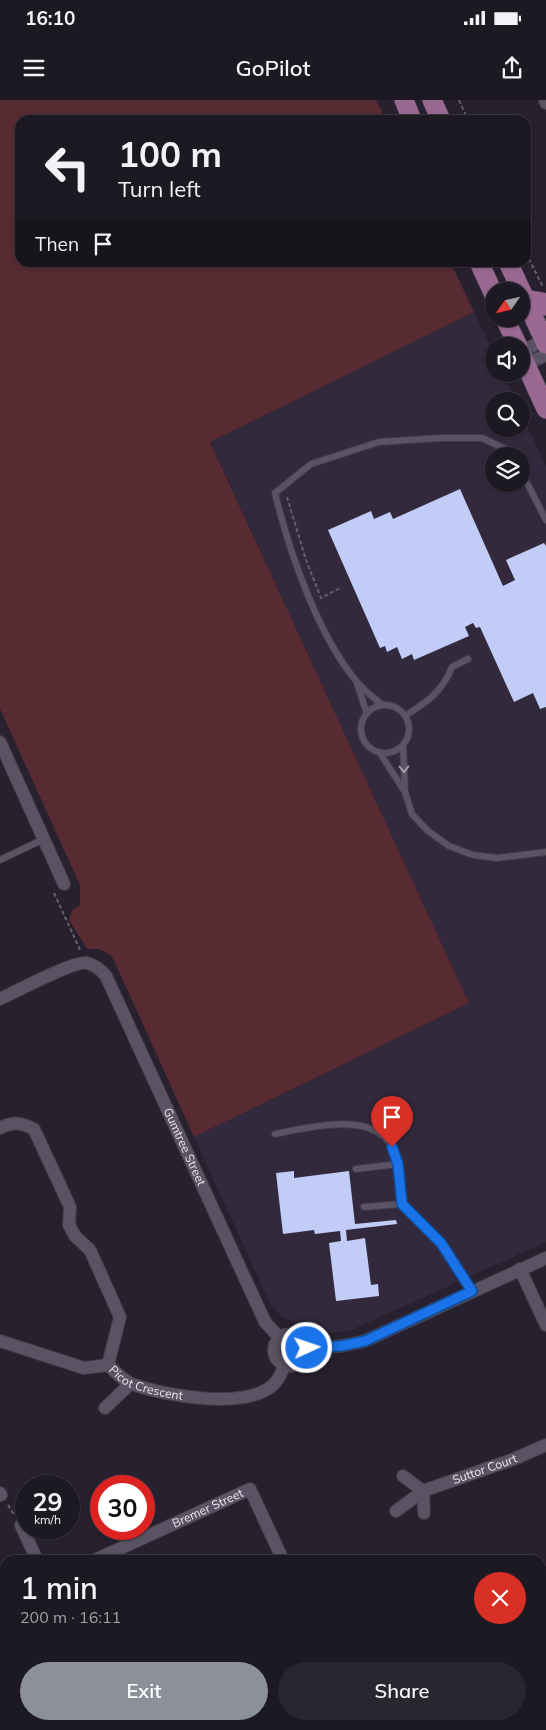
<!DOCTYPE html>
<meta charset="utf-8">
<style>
:root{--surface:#1d1923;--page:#2a2630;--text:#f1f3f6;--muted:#a0a0a6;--line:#3b3841;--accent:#8c9099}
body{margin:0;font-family:Mulish,sans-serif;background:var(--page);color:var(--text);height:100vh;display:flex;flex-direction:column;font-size:19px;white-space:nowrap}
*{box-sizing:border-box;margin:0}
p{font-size:16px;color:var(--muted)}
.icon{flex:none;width:28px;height:28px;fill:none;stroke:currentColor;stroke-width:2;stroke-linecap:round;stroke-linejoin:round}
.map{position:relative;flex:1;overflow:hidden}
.drawer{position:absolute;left:0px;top:1455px;width:546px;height:175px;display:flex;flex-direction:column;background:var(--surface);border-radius:15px 15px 0 0;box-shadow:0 1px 4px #0004,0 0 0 1px var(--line)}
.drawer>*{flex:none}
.top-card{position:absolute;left:15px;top:15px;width:516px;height:152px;border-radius:15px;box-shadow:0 1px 4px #0004,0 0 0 1px var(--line);background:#1d1923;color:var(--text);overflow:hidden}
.needle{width:32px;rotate:236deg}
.fabs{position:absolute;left:485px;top:182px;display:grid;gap:10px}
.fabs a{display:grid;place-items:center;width:45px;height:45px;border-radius:50%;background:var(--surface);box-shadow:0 1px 4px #0004,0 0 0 1px var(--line);font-size:25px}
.speed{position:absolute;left:15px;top:1375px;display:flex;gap:10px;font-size:25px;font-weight:700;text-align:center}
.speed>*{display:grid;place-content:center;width:65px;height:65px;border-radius:50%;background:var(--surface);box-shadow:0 1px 4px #0004,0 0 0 1px var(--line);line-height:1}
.speed small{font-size:12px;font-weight:400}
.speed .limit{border:8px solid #d22;background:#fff;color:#111}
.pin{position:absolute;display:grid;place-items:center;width:42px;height:42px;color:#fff;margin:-51px -21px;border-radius:50% 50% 50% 0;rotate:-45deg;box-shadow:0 0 5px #0007}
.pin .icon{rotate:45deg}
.me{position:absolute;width:55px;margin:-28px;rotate:87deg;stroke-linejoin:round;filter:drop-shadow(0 0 4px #0008)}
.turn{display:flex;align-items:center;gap:18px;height:105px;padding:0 20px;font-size:22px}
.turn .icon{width:65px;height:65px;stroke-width:2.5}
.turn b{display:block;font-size:35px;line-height:42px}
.then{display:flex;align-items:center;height:48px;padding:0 20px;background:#0003;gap:10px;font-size:19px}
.round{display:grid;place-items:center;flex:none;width:52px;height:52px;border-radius:26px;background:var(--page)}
.headline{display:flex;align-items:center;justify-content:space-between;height:85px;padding:0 20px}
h1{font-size:30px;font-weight:600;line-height:38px}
.primary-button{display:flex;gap:10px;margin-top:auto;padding:10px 20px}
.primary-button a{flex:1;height:58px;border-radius:30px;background:var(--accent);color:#fff;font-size:20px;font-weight:600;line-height:58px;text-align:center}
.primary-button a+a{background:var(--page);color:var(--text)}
.status{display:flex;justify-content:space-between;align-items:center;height:35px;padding:0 25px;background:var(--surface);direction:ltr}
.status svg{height:14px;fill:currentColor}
header{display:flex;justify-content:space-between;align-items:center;height:65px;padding:0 20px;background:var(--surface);font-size:22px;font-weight:600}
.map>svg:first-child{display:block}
</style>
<div class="status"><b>16:10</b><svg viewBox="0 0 49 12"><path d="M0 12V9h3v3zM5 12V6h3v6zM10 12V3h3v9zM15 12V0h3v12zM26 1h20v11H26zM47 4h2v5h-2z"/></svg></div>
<header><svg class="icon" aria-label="menu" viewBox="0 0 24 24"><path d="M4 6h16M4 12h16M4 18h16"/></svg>GoPilot<svg class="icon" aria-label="share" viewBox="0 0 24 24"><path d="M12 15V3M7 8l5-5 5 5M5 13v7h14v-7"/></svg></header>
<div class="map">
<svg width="546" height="1630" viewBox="0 0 546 1630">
<rect width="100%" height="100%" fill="#27212f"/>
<path fill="#32293d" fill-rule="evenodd" d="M 474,212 L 494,254 L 494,274 L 503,274 L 516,301 L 494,301 L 494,329 L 521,329 L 521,313 L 546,366 L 546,1142 L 349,1231 L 324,1233 L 300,1226 L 281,1216 L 270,1203 L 194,1037 L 469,903 L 210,341 ZM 494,356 L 521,356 L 521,384 L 494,384 Z
M 0,1532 L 5,1543 L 5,1625 L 41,1625 L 43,1630 L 0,1630 Z"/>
<path fill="#582a32" d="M 0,0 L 376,0 L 386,20 L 20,20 L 20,162 L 451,163 L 474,212 L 210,342 L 469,903 L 194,1037 L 112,856 L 99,849 L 87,849 L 69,820 L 72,810 L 80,805 L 80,785 L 0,609 Z"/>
<path fill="#c1cdf7" d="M 460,389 L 503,486 L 515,480 L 506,460 L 544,443 L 546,446 L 546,607 L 540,609 L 533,593 L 514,602 L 480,527 L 476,528 L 473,523 L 465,527 L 469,536 L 414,560 L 412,554 L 402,559 L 397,547 L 387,552 L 385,546 L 380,548 L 328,430 L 371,411 L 374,419 L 390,412 L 393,419 Z
M 294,1071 L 294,1078 L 349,1071 L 355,1124 L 396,1120 L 397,1124 L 346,1130 L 347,1141 L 365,1138 L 371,1185 L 378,1184 L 379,1196 L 336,1201 L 329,1143 L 341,1141 L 340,1131 L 315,1134 L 314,1130 L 283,1134 L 276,1073 Z"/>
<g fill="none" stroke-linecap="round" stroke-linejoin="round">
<defs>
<path id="lane" d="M 521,371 L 546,420
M 357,583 L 367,614
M361 629a24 24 0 1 1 48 0a24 24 0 1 1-48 0Z
M 382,605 C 374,598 364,590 357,582 C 318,536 289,451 275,393 L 311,364 L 379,342 L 440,338 L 482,338 L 510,351 L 512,356
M 405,616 C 427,602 442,592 452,567 L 468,559
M 403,645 L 405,691
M 380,653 L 405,692 L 412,714 L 428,731 L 449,746 L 473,755 L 497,758 L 546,752
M 0,760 L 44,739
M 275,1034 C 307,1028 372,1010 392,1047 C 401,1063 400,1085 402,1104
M 356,1069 L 398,1064
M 364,1107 L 402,1104 L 441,1143 L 473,1191"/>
<g id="street">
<path d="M 545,0 L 546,3"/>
<path d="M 521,252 L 546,239"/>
<path d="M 526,264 L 546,255"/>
<path d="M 0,642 L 64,784"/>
<path id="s1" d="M 0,899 C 15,892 75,860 87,863 C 95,865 101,870 106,876 L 265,1222 L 279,1237"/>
<path d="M 0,1028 C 14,1021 21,1023 34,1029 L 70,1107 L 69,1125 L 75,1136 L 90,1150 L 120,1217 L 108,1265"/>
<path d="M 520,1169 L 546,1225"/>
<circle cx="290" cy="1250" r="16"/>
<path id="s2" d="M 0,1241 L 84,1268 L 108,1265 C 115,1271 123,1281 132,1284 C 165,1296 245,1310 273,1285 C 279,1280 282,1271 285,1265"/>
<path d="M 307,1248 L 341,1246 L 365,1241 L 546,1158"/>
<path d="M 105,1308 L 130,1284"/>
<path d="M 403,1376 L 423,1391 L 424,1413"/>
<path d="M 0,1393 L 1,1395"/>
<path id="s3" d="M 396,1411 L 423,1391 L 514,1359 L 546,1345"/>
<path d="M 21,1425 L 37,1460"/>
<path id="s4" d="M 95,1460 L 250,1389 L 283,1460"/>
<path d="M 541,1515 L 546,1513"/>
<path d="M 112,1625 L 114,1630"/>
<path d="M 359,1625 L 361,1630"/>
</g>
<path id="primary" d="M 404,0 L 412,20
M 432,0 L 441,20
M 479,162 L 494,195
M 508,162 L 546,244
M 525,199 L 543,202 L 546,206
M 505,219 L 518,246
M 521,254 L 546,309"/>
</defs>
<use href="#lane" stroke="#403b47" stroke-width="8"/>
<use href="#street" stroke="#403b47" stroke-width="14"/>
<use href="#primary" stroke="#403b47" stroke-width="20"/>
<path stroke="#645f6c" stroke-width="2" stroke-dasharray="4 2.5" stroke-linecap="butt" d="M 459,0 L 468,20
M 526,153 L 543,187
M 287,397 L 306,460 L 321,498 L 342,487
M 54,793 L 81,852
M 8,1405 L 15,1416"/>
<use href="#lane" stroke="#5a5363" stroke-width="6"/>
<use href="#street" stroke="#5a5363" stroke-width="12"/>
<use href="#primary" stroke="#9a6891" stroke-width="19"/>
</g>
<defs><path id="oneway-chevron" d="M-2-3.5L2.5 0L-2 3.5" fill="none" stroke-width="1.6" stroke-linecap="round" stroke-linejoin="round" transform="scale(1.25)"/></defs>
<use stroke="#a29daa" href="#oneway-chevron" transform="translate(404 669) rotate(88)"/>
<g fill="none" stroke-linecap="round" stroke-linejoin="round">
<defs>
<path id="route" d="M 307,1248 L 341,1246 L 365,1241 L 472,1191 L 441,1143 L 402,1104 L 398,1064 L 392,1047"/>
</defs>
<use href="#route" stroke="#114b97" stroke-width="12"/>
<use href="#route" stroke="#1a73e8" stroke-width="9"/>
</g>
<g text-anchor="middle" stroke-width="5" stroke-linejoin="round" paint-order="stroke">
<g font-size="12" fill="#ebe7f1" stroke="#27212f">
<text dy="4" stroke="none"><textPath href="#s1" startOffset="306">Gumtree Street</textPath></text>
<text dy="4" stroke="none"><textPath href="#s2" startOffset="156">Picot Crescent</textPath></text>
<text dy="4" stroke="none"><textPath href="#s3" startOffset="99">Suttor Court</textPath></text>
<text dy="4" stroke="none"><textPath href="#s4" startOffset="124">Bremer Street</textPath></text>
</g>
</g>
</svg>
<div class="fabs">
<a><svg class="needle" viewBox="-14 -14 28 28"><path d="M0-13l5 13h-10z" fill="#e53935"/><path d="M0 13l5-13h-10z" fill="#a0a0a6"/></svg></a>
<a><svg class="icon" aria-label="sound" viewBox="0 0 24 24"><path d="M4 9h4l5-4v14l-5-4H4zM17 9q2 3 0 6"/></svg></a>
<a><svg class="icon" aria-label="search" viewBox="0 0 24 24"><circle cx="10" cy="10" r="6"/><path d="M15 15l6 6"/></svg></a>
<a><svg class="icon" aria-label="layers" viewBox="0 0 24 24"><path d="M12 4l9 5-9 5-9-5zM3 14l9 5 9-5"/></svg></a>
</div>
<div class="speed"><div>29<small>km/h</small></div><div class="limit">30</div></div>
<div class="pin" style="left:392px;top:1047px;background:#d93025"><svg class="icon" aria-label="arrive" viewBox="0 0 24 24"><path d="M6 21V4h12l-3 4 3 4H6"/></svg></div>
<svg class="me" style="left:307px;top:1248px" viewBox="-20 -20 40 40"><circle r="17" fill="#1a73e8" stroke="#fff" stroke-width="3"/><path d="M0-11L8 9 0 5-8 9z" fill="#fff"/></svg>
<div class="top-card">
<div class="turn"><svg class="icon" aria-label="left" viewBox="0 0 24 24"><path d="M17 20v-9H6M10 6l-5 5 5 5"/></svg><div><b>100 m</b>Turn left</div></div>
<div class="then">Then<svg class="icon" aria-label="arrive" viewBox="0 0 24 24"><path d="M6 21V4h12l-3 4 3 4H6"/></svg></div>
</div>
<section class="drawer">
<div class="headline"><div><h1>1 min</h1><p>200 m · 16:11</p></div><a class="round" style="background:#d93025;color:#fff"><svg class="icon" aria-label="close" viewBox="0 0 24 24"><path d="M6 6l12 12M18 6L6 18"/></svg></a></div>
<div class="primary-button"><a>Exit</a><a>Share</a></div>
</section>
</div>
